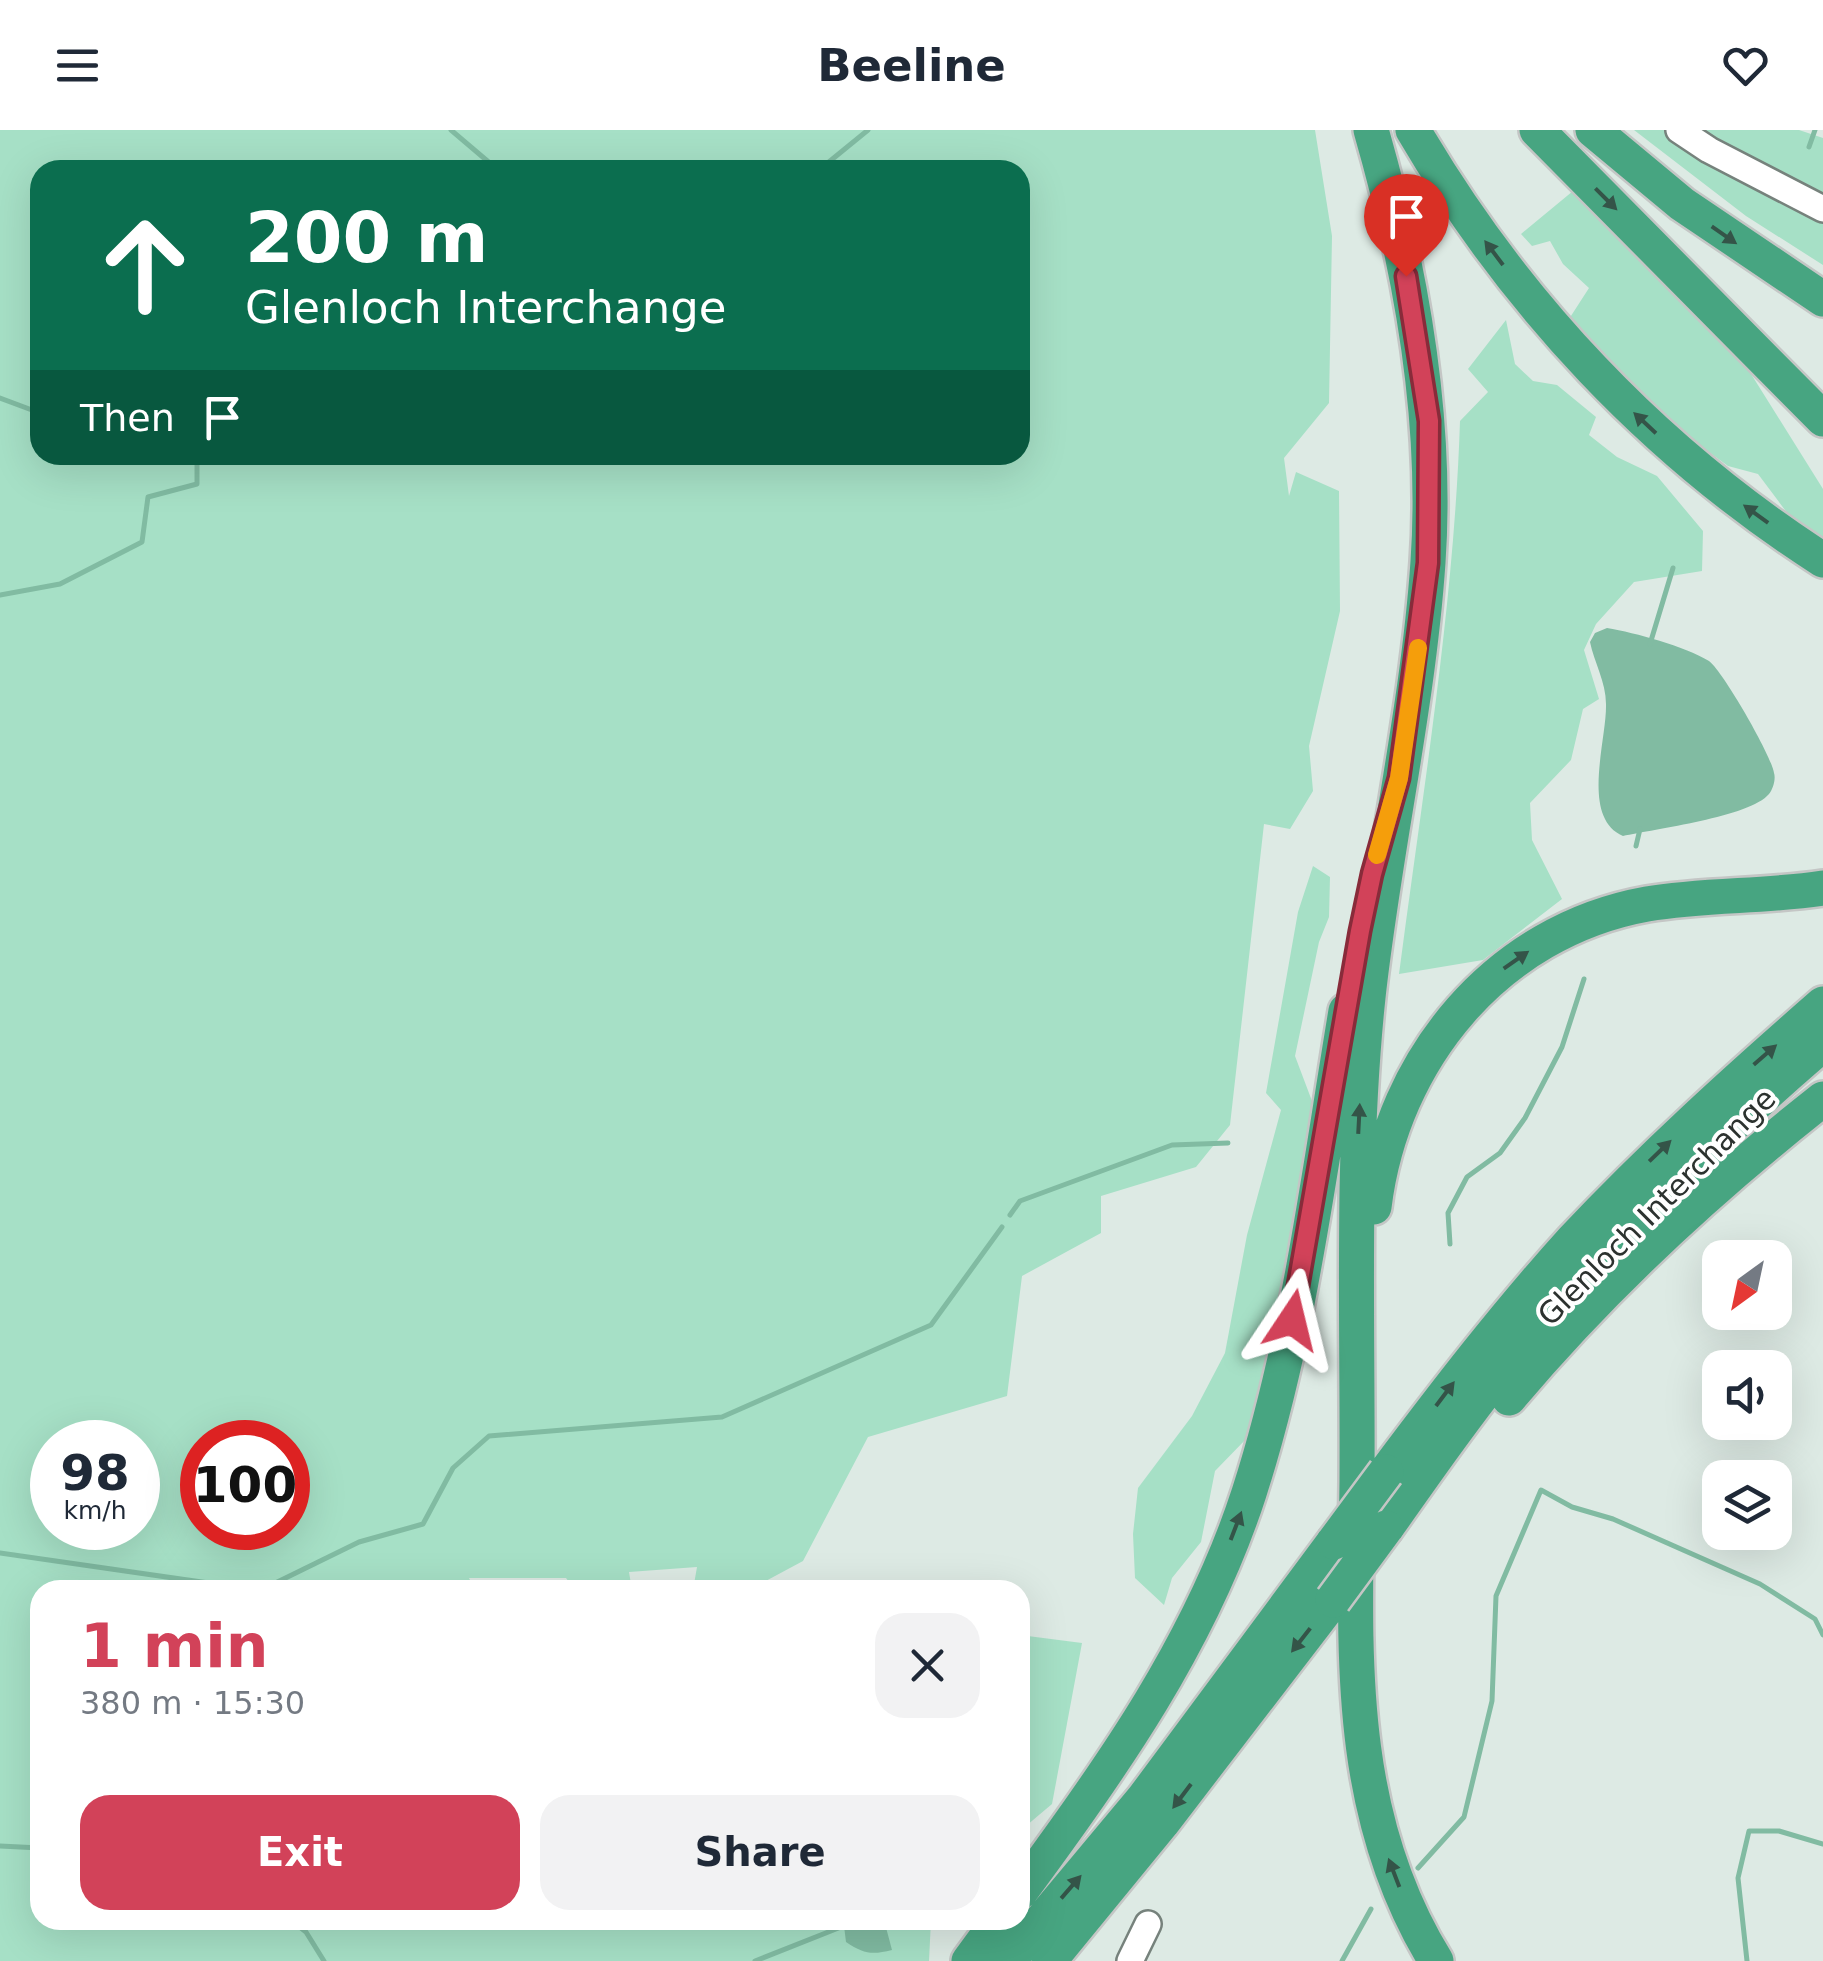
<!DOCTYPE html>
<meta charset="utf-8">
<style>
:root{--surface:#fff;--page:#f2f2f3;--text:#1f2937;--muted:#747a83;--accent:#d24259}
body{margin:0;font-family:"DejaVu Sans",sans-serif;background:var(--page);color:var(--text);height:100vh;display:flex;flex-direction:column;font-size:38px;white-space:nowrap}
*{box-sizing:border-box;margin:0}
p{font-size:32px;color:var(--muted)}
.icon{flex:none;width:55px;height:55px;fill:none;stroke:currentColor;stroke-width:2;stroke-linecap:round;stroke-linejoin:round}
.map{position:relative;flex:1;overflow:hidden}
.side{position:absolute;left:30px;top:1450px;width:1000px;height:350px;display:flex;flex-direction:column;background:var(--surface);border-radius:30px;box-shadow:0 10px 40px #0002}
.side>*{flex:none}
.top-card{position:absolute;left:30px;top:30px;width:1000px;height:305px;border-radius:30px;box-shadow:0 10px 40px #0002;background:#0b6e4f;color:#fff;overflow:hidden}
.needle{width:65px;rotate:213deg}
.buttons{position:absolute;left:1702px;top:1110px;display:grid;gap:20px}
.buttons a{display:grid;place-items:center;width:90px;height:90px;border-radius:20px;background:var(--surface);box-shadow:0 10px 40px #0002;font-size:50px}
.speed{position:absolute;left:30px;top:1290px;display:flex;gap:20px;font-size:50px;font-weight:700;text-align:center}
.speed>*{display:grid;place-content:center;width:130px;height:130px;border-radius:50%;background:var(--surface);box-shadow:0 10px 40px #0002;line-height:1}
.speed small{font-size:25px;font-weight:400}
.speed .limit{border:15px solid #d22;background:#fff;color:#111}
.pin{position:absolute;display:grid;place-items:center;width:85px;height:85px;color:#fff;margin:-102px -42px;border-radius:50% 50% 50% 0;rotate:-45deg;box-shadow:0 0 10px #0007}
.pin .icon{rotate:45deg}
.me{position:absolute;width:110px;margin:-55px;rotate:10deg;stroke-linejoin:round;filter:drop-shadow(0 0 8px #0008)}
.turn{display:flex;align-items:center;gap:35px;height:210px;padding:0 50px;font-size:45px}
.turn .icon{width:130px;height:130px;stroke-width:2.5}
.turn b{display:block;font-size:70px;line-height:85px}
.then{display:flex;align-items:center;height:95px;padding:0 50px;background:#0003;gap:20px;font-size:38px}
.round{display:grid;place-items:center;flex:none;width:105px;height:105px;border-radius:30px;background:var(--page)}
.overview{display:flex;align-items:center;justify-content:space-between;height:170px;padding:0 50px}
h1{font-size:60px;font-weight:700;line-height:75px;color:var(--accent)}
.cta{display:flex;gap:20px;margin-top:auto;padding:20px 50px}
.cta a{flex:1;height:115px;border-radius:30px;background:var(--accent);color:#fff;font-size:40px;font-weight:700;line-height:115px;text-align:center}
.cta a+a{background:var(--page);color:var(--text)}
header{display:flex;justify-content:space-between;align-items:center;height:130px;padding:0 50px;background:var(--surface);font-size:45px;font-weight:700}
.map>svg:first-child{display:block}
</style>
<header><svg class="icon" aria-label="menu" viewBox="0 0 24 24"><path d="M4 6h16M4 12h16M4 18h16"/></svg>Beeline<svg class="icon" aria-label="heart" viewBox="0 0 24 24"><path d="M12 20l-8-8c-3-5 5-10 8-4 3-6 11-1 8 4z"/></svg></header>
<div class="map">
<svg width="1823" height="1831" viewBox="0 0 1823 1831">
<rect width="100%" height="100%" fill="#ddeae4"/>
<path fill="#a6e0c6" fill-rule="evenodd" d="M 0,0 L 1315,0 L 1332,106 L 1329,273 L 1284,328 L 1289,366 L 1296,342 L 1339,361 L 1340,481 L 1309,616 L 1313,661 L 1290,699 L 1264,694 L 1230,995 L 1196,1037 L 1101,1066 L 1101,1103 L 1022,1146 L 1007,1266 L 868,1307 L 803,1431 L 749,1460 L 693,1460 L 697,1437 L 629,1442 L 632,1460 L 575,1460 L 566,1448 L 469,1448 L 475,1460 L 40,1460 L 40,1790 L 642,1790 L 721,1798 L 716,1790 L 931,1790 L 929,1831 L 0,1831 ZM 40,40 L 1020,40 L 1020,325 L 40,325 ZM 52,1312 L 138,1312 L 138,1398 L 52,1398 ZM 202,1312 L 288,1312 L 288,1398 L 202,1398 Z
M 1634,0 L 1799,0 L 1823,8 L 1823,135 L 1746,86 Z
M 1573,61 L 1731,212 L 1823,359 L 1823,413 L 1791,388 L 1758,344 L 1728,336 L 1679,300 L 1569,189 L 1589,158 L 1563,134 L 1550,111 L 1532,116 L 1521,104 Z
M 1506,190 L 1515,234 L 1533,251 L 1557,255 L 1596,287 L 1589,305 L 1617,327 L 1657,346 L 1703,401 L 1702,441 L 1634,452 L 1596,494 L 1584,520 L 1599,569 L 1583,579 L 1571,630 L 1530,673 L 1532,710 L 1562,769 L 1483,830 L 1399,844 C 1423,660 1454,476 1460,291 L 1488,262 L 1468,239 Z
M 1313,736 L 1330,747 L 1329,787 L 1319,812 L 1295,926 L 1315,979 L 1296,1072 L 1286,1160 L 1270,1233 L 1248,1307 L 1215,1341 L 1201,1412 L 1172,1448 L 1164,1475 L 1135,1448 L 1133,1404 L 1138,1358 L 1192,1286 L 1225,1223 L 1247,1105 L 1281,980 L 1266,963 L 1298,782 Z
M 1020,1505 L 1082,1513 L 1052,1674 L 1020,1701 Z"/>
<path fill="#81bba2" d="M 1607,498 C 1636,503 1684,516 1709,531 C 1722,540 1772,626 1774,643 C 1776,649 1773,659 1769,664 C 1750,687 1654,699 1623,706 C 1580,687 1607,611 1606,574 C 1606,552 1594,532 1590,512 L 1595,503 Z
M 847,1790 L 884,1790 L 892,1820 C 872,1825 864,1824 846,1812 L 844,1796 Z"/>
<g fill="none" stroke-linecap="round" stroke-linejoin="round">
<path stroke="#81bba2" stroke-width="5" d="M 451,0 L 498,40
M 1809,17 L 1815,0
M 697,40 L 704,38
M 819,40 L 868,0
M 0,268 L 40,283
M 0,465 L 60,454 L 142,412 L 148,367 L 197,354 L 197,325
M 1650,514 L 1673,438
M 1636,716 L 1640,699
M 1010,1085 L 1020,1071 L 1172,1015 L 1228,1013
M 1450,1114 L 1448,1083 L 1467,1047 L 1500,1023 L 1525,988 L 1562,917 L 1584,849
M 0,1423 L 257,1460
M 261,1460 L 359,1412 L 423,1394 L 453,1338 L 489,1306 L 722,1287 L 931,1195 L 1002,1097
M 0,1716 L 40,1718
M 1418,1738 L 1464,1687 L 1492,1571 L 1496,1466 L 1541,1360 L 1572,1377 L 1613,1389 L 1760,1454 L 1815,1489 L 1823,1505
M 291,1790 L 306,1802 L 324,1831
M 755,1831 L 846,1795
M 1342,1831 L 1371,1779
M 1747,1831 L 1738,1748 L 1749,1701 L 1779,1701 L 1823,1714"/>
<defs>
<path id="minor" d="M 1679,0 L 1709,20 L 1823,79
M 1130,1831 L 1148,1794"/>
<path id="highway" d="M 1371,0 C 1411,139 1438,288 1428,432 C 1418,578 1384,721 1368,867 C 1351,1027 1358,1190 1357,1351 C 1355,1519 1344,1682 1436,1831
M 1413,0 C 1515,174 1653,321 1823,430
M 1537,0 L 1823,289
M 1593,0 L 1682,74 L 1823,169
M 1374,1077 C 1392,929 1497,801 1647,774 C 1705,764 1765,767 1823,758
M 1509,1268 C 1602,1157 1710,1058 1823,969
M 1386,1342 C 1446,1262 1506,1184 1573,1110 C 1652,1026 1736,950 1823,874
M 1386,1398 C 1424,1345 1461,1290 1503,1239 C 1599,1121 1707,1013 1823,914
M 1020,1762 C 1112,1638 1201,1511 1249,1363 C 1299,1208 1319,1042 1346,881
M 969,1831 L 999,1790
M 1008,1831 L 1144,1668 L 1334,1412
M 1049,1831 L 1162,1693 L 1333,1470"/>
</defs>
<use href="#minor" stroke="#76827c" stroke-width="30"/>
<use href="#highway" stroke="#c4c6c5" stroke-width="40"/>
<use href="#minor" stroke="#fff" stroke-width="25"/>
<use href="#highway" stroke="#47a581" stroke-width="35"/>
<defs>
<path id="highway-bridge" d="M 1334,1412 L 1386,1342
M 1333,1470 L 1386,1398"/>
</defs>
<use href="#highway-bridge" stroke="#c4c6c5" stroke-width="40" stroke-linecap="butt"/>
<use href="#highway-bridge" stroke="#47a581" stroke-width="35"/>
</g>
<defs><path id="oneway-solid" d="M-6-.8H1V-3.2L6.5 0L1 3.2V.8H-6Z" transform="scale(2.5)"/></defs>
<g fill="#345448">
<use href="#oneway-solid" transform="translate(1606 69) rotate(45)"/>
<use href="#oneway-solid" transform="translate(1724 105) rotate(35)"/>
<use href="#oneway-solid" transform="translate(1494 123) rotate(-127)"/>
<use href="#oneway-solid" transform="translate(1645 293) rotate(-137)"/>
<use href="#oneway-solid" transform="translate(1756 384) rotate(-144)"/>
<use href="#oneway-solid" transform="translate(1516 830) rotate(-35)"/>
<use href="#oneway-solid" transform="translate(1765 925) rotate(-41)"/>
<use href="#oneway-solid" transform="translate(1359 989) rotate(-87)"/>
<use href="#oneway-solid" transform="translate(1660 1021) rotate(-44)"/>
<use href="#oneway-solid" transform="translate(1445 1264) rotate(-53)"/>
<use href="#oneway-solid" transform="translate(1236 1396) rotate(-69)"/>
<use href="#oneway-solid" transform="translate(1301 1510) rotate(128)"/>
<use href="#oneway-solid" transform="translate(1182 1666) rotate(127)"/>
<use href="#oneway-solid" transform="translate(1394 1743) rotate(-111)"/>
<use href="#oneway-solid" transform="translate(1071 1757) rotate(-49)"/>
</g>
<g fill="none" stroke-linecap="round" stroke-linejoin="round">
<defs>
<path id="route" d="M 1292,1190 L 1360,801 L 1372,744 L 1399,648 L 1428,433 L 1429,291 L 1406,146"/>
</defs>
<use href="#route" stroke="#882b3a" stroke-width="25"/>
<use href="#route" stroke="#d24259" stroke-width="18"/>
<path stroke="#f59e0b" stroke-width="18" d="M 1377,725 L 1399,648 L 1418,518"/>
</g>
<g text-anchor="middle" stroke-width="8" stroke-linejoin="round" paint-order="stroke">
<g font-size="30" fill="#2c322f" stroke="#fff">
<text transform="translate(1657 1077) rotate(-45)" y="10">Glenloch Interchange</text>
</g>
</g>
</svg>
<div class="buttons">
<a><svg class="needle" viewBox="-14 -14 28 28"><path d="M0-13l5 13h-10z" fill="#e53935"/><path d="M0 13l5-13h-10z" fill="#747a83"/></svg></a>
<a><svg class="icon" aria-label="sound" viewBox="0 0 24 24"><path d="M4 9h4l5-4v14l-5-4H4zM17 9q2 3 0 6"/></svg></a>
<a><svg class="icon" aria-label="layers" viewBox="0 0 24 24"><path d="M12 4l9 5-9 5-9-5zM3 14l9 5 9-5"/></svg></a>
</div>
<div class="speed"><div>98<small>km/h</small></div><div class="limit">100</div></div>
<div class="pin" style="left:1406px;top:146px;background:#d93025"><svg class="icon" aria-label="arrive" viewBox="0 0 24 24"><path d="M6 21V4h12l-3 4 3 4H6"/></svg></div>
<svg class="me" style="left:1292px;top:1190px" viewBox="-20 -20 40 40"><path d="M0-17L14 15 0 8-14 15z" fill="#d24259" stroke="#fff" stroke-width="4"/></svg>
<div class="top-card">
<div class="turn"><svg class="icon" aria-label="ahead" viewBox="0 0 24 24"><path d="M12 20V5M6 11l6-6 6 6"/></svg><div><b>200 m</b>Glenloch Interchange</div></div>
<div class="then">Then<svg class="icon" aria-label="arrive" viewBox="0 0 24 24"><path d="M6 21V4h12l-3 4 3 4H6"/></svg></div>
</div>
<section class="side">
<div class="overview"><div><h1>1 min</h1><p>380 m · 15:30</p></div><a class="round"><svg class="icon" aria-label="close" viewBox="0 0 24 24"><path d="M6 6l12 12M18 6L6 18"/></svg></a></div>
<div class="cta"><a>Exit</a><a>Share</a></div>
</section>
</div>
